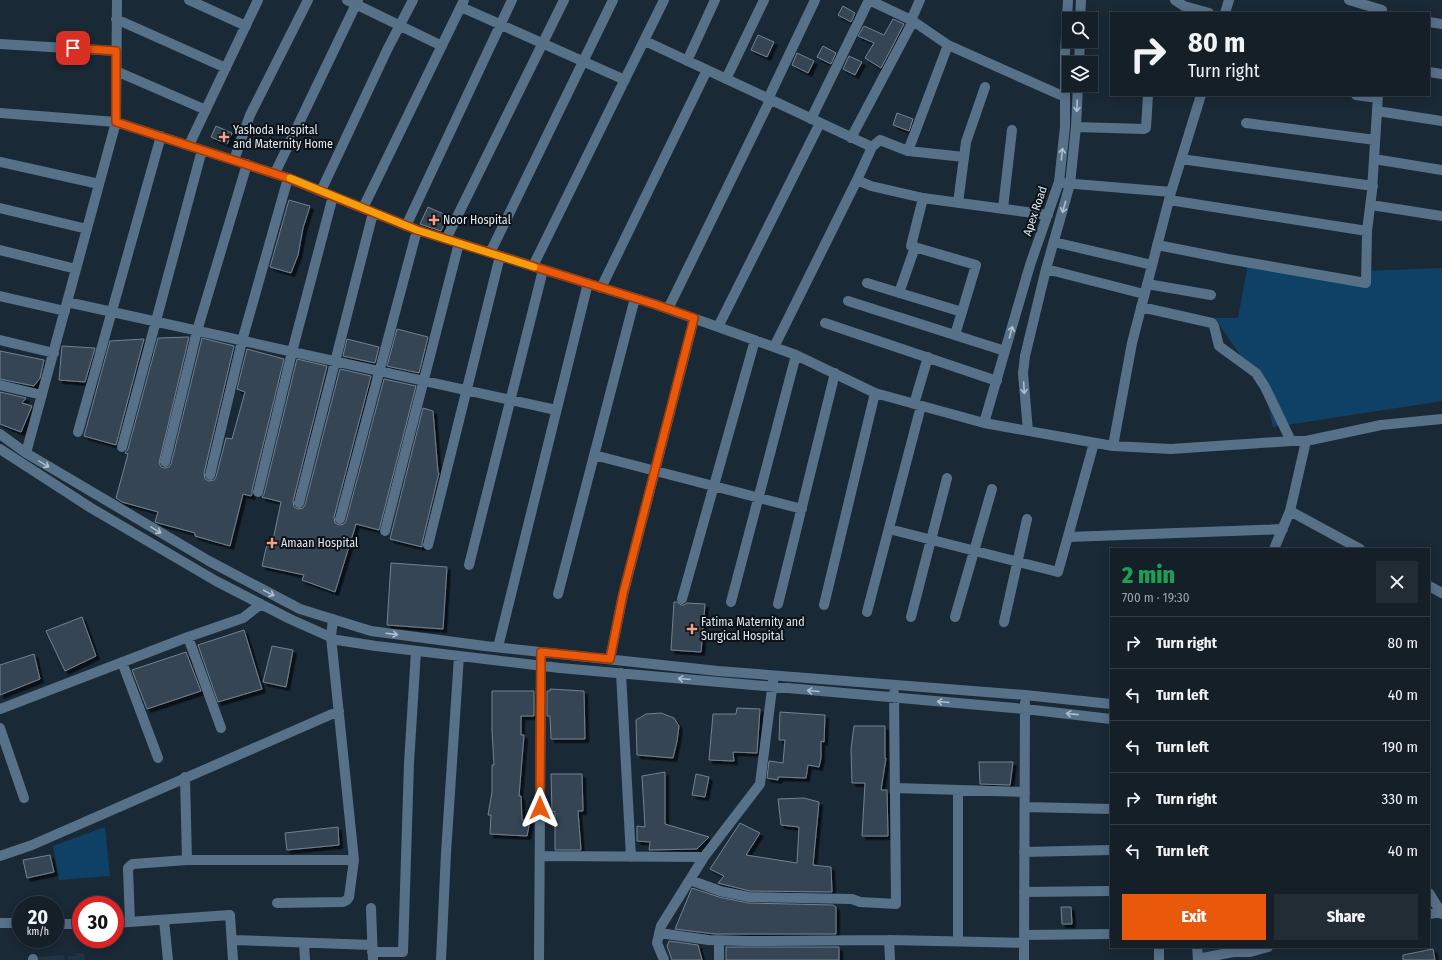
<!DOCTYPE html>
<meta charset="utf-8">
<style>
:root{--surface:#141f28;--page:#212c34;--text:#f1f3f6;--muted:#9da2a8;--line:#333d45;--accent:#ea580c}
body{margin:0;font-family:"Fira Sans Condensed",sans-serif;background:var(--page);color:var(--text);height:100vh;display:flex;flex-direction:column;font-size:15px;white-space:nowrap}
*{box-sizing:border-box;margin:0}
p{font-size:13px;color:var(--muted)}
.icon{flex:none;width:22px;height:22px;fill:none;stroke:currentColor;stroke-width:2;stroke-linecap:round;stroke-linejoin:round}
.map{position:relative;flex:1;overflow:hidden}
.drawer{position:absolute;left:1110px;top:548px;width:320px;height:400px;display:flex;flex-direction:column;background:var(--surface);border-radius:0px;box-shadow:0 2px 10px #0003,0 0 0 1px var(--line)}
.drawer>*{flex:none}
.hud{position:absolute;left:1110px;top:12px;width:320px;height:84px;border-radius:0px;box-shadow:0 2px 10px #0003,0 0 0 1px var(--line);background:#141f28;color:var(--text);overflow:hidden}
.tools{position:absolute;left:1062px;top:12px;display:grid;gap:8px}
.tools a{display:grid;place-items:center;width:36px;height:36px;border-radius:0px;background:var(--surface);box-shadow:0 2px 10px #0003,0 0 0 1px var(--line);font-size:20px}
.speed{position:absolute;left:12px;top:896px;display:flex;gap:8px;font-size:20px;font-weight:700;text-align:center}
.speed>*{display:grid;place-content:center;width:52px;height:52px;border-radius:50%;background:var(--surface);box-shadow:0 2px 10px #0003,0 0 0 1px var(--line);line-height:1}
.speed small{font-size:10px;font-weight:400}
.speed .limit{border:6px solid #d22;background:#fff;color:#111}
.pin{position:absolute;display:grid;place-items:center;width:34px;height:34px;color:#fff;margin:-17px;border-radius:8px;box-shadow:0 2px 6px #0006}
.me{position:absolute;width:44px;margin:-22px;rotate:0deg;stroke-linejoin:round;filter:drop-shadow(0 0 3px #0008)}
.turn{display:flex;align-items:center;gap:14px;height:84px;padding:0 12px;font-size:18px}
.turn .icon{width:52px;height:52px;stroke-width:2.5}
.turn b{display:block;font-size:28px;line-height:34px}
.round{display:grid;place-items:center;flex:none;width:42px;height:42px;border-radius:0px;background:var(--page)}
.head{display:flex;align-items:center;justify-content:space-between;height:68px;padding:0 12px}
h1{font-size:24px;font-weight:800;line-height:30px;color:#1e9e55}
.cta{display:flex;gap:8px;margin-top:auto;padding:8px 12px}
.cta a{flex:1;height:46px;border-radius:0px;background:var(--accent);color:#fff;font-size:16px;font-weight:800;line-height:46px;text-align:center}
.cta a+a{background:var(--page);color:var(--text)}
ul{padding:0;list-style:none}
li{display:flex;align-items:center;gap:12px;height:52px;padding:0 12px;border-top:1px solid var(--line)}
li div{flex:1}
li b{display:block;font-size:15px}
li em{font-style:normal}
.map>svg:first-child{display:block}
</style>
<div class="map">
<svg width="1442" height="960" viewBox="0 0 1442 960">
<defs>
<filter id="shadow"><feDropShadow dx="3.5" dy="3.5" stdDeviation="0" flood-color="#0009"/></filter>
</defs>
<rect width="100%" height="100%" fill="#1a2936"/>
<path fill="#1f3345" d="M 1201,947 L 1254,947 L 1201,955 Z
M 76,953 L 84,953 L 85,960 L 68,960 L 68,956 L 75,956 Z
M 64,955 L 64,960 L 38,960 L 38,957 Z"/>
<path fill="#0f4166" d="M 1248,264 L 1359,281 L 1364,271 L 1442,268 L 1442,401 L 1273,427 L 1265,392 L 1215,318 L 1238,318 Z
M 105,827 L 110,876 L 59,880 L 53,846 Z"/>
<path fill="#354553" stroke="#718292" filter="url(#shadow)" d="M 843,6 L 855,13 L 851,22 L 838,15 Z
M 893,19 L 904,24 L 881,68 L 865,58 L 874,43 L 858,36 L 864,26 L 884,35 Z
M 758,35 L 774,42 L 767,57 L 751,50 Z
M 823,46 L 836,53 L 831,64 L 817,57 Z
M 797,53 L 814,61 L 808,73 L 792,65 Z
M 849,56 L 862,62 L 855,75 L 843,69 Z
M 897,113 L 913,119 L 909,131 L 893,125 Z
M 216,126 L 232,133 L 227,144 L 211,137 Z
M 289,200 L 310,206 L 303,228 L 298,255 L 291,273 L 270,267 Z
M 428,207 L 448,216 L 441,231 L 420,224 Z
M 397,329 L 428,337 L 419,373 L 387,366 Z
M 189,337 L 159,463 L 161,467 L 164,468 L 169,467 L 171,464 L 202,338 L 234,346 L 204,473 L 205,479 L 209,481 L 214,480 L 216,477 L 226,438 L 232,439 L 245,392 L 237,389 L 247,349 L 284,359 L 252,490 L 252,494 L 251,496 L 243,494 L 230,546 L 195,536 L 195,533 L 158,523 L 155,522 L 158,512 L 122,502 L 116,498 L 128,454 L 125,453 L 128,449 L 158,338 Z
M 144,339 L 116,445 L 84,436 L 110,341 Z
M 347,339 L 379,347 L 375,363 L 343,356 Z
M 62,346 L 95,348 L 85,382 L 59,380 Z
M 0,351 L 44,360 L 40,378 L 34,386 L 0,379 Z
M 297,359 L 327,366 L 293,501 L 294,507 L 298,509 L 303,508 L 305,505 L 340,369 L 371,376 L 334,517 L 335,523 L 339,525 L 344,524 L 346,521 L 384,379 L 416,386 L 379,530 L 356,524 L 335,592 L 302,580 L 304,575 L 262,566 L 267,544 L 272,545 L 281,502 L 262,497 L 264,494 Z
M 0,392 L 26,398 L 22,403 L 32,406 L 21,432 L 0,424 Z
M 423,408 L 433,411 L 438,472 L 439,473 L 422,543 L 422,547 L 390,539 Z
M 391,563 L 447,567 L 443,629 L 387,625 Z
M 674,602 L 677,602 L 681,605 L 684,605 L 687,603 L 705,604 L 701,652 L 671,650 Z
M 82,617 L 96,656 L 65,671 L 46,631 Z
M 244,630 L 262,689 L 218,702 L 198,645 Z
M 272,646 L 293,650 L 286,687 L 263,682 Z
M 186,652 L 201,691 L 147,709 L 132,670 Z
M 34,654 L 40,679 L 0,695 L 0,665 Z
M 550,689 L 584,691 L 585,739 L 551,739 L 550,716 L 547,716 L 547,691 L 550,691 Z
M 492,691 L 534,691 L 534,716 L 521,716 L 521,735 L 524,735 L 519,796 L 521,796 L 522,820 L 530,820 L 527,836 L 490,834 L 491,815 L 488,815 L 492,792 L 492,765 L 494,765 L 492,731 Z
M 737,708 L 760,709 L 757,753 L 733,752 L 734,761 L 709,760 L 713,714 L 736,714 Z
M 780,712 L 825,715 L 824,742 L 821,741 L 821,758 L 819,767 L 808,765 L 806,778 L 778,777 L 778,780 L 767,778 L 769,761 L 783,763 L 785,740 L 779,740 Z
M 661,713 L 674,718 L 679,726 L 677,741 L 673,758 L 637,755 L 636,720 L 646,714 Z
M 854,726 L 885,726 L 885,758 L 886,758 L 881,790 L 887,790 L 888,836 L 862,836 L 865,783 L 852,783 L 851,749 Z
M 979,762 L 1013,762 L 1010,785 L 980,784 Z
M 665,772 L 665,824 L 709,837 L 697,849 L 649,850 L 650,842 L 637,841 L 637,826 L 645,827 L 642,776 Z
M 551,774 L 582,774 L 583,811 L 578,811 L 581,850 L 555,850 L 555,811 L 552,812 Z
M 696,774 L 709,777 L 705,797 L 692,795 Z
M 804,798 L 819,802 L 813,865 L 831,867 L 832,892 L 750,891 L 718,883 L 724,876 L 710,869 L 740,823 L 760,833 L 746,855 L 797,863 L 799,827 L 781,825 L 778,799 Z
M 338,827 L 339,845 L 287,850 L 285,833 Z
M 50,855 L 54,872 L 27,878 L 23,860 Z
M 692,888 L 719,897 L 748,903 L 833,905 L 836,907 L 836,934 L 715,934 L 675,929 Z
M 1061,907 L 1071,907 L 1072,924 L 1062,924 Z
M 669,941 L 698,945 L 702,960 L 672,960 L 667,946 Z
M 726,947 L 839,947 L 839,960 L 726,960 Z
M 1433,949 L 1435,960 L 1403,960 L 1403,955 Z"/>
<g fill="none" stroke-linecap="round" stroke-linejoin="round">
<path stroke="#577189" stroke-width="10" d="M 189,0 L 246,26
M 347,0 L 442,46
M 869,0 L 913,21 L 948,45 L 1065,97
M 1175,0 L 1184,6 L 1209,13
M 1349,0 L 1382,10
M 461,7 L 625,80
M 1225,13 L 1229,0
M 116,19 L 226,68
M 1080,19 L 1081,0
M 1429,22 L 1442,24
M 645,41 L 872,147
M 0,44 L 116,51
M 687,61 L 715,0
M 1079,63 L 1080,41
M 116,71 L 206,110
M 1429,72 L 1442,74
M 726,79 L 764,0
M 1356,95 L 1377,98
M 768,99 L 815,0
M 1377,111 L 1442,121
M 0,113 L 116,122 L 288,178 L 417,230 L 654,304 L 796,355 L 875,393 L 984,423 L 1113,446 L 1171,449 L 1291,441 L 1306,441 L 1381,425 L 1442,419
M 811,119 L 869,0
M 1246,123 L 1375,140
M 1076,127 L 1144,129 L 1146,128 L 1148,95
M 851,138 L 913,21 L 912,18 L 920,0
M 189,145 L 258,0
M 908,151 L 948,45
M 1181,159 L 1373,186
M 1374,159 L 1442,170
M 234,160 L 250,115 L 308,0
M 0,162 L 99,184
M 275,173 L 358,0
M 857,180 L 871,186 L 923,198 L 1048,215
M 1063,183 L 1171,192
M 321,191 L 387,50 L 413,0
M 923,198 L 911,246 L 976,265 L 955,335
M 1169,200 L 1367,231
M 958,203 L 966,142 L 985,87
M 1371,205 L 1442,216
M 0,208 L 87,229
M 363,208 L 464,0
M 1003,208 L 1012,130
M 406,226 L 512,0
M 446,239 L 564,0
M 1054,242 L 1152,265
M 1157,245 L 1228,259 L 1366,283 L 1367,231 L 1372,191 L 1378,95
M 0,250 L 76,269
M 490,253 L 613,0
M 533,266 L 664,0
M 1046,269 L 1144,294
M 867,283 L 962,312
M 1147,284 L 1211,295
M 601,288 L 707,70
M 899,293 L 915,247
M 0,296 L 65,311
M 848,301 L 1005,351
M 67,302 L 556,410
M 1141,307 L 1212,323 L 1214,326 L 1219,346 L 1256,373 L 1265,387 L 1291,441
M 668,309 L 770,100
M 825,323 L 997,381
M 718,327 L 820,123
M 0,340 L 54,353
M 774,347 L 857,180 L 872,147 L 880,140 L 908,151 L 964,157
M 0,385 L 42,395
M 914,404 L 928,357
M 984,423 L 1030,265 L 1059,182 L 1065,127 L 1065,54 L 1068,0
M 1028,431 L 1023,373 L 1025,356 L 1046,269 L 1070,184 L 1076,127 L 1078,85
M 78,432 L 161,136
M 0,434 L 26,453 L 209,561 L 300,609 L 371,631 L 485,646 L 718,671 L 1025,695 L 1111,704
M 1113,446 L 1132,343 L 1171,192 L 1201,95
M 122,447 L 202,150
M 0,449 L 91,508 L 216,581 L 290,619 L 337,640 L 376,646 L 560,668 L 1025,709 L 1111,719
M 26,453 L 116,122 L 117,0
M 594,455 L 802,509
M 165,462 L 197,331 L 247,164
M 210,475 L 242,341 L 288,178
M 258,492 L 292,352 L 333,196
M 299,503 L 373,213
M 1290,511 L 1360,549
M 340,519 L 417,230
M 889,529 L 1058,572 L 1094,443
M 385,531 L 459,243
M 1068,537 L 1283,529
M 428,545 L 500,256
M 1274,549 L 1290,511 L 1306,441
M 469,565 L 543,270
M 1429,586 L 1442,593
M 558,594 L 635,298
M 682,599 L 755,340
M 731,602 L 796,355
M 778,604 L 835,373
M 824,605 L 875,393
M 867,612 L 921,406
M 911,617 L 947,478
M 955,617 L 992,489
M 1004,622 L 1027,519
M 188,637 L 221,728
M 498,647 L 588,283
M 610,659 L 623,595 L 694,319
M 122,662 L 158,758
M 621,673 L 631,857
M 0,709 L 188,637 L 243,618 L 261,604
M 0,728 L 24,798
M 185,777 L 187,860
M 895,788 L 1025,792
M 958,790 L 958,941
M 1025,807 L 1111,809
M 1024,852 L 1111,850
M 0,856 L 32,845 L 339,711
M 540,856 L 704,857
M 690,880 L 720,891 L 749,897 L 852,899 L 860,902 L 896,904 L 894,693
M 1024,892 L 1111,891
M 1429,893 L 1442,914
M 277,903 L 343,902 L 347,900 L 349,897 L 354,860
M 371,908 L 373,960
M 1429,914 L 1441,912
M 164,920 L 168,960
M 130,922 L 128,868 L 130,866 L 133,864 L 187,860 L 354,860 L 331,637 L 333,619
M 0,923 L 21,923
M 115,923 L 230,915 L 233,960
M 55,924 L 81,924
M 659,933 L 709,940 L 748,941 L 889,940 L 1024,943
M 1024,935 L 1111,934
M 232,940 L 372,945
M 889,940 L 890,960
M 304,943 L 305,960
M 1159,947 L 1159,960
M 1197,947 L 1198,960
M 372,952 L 403,952 L 409,763 L 416,651
M 33,959 L 33,960
M 1198,959 L 1233,952 L 1250,952 L 1268,947
M 441,960 L 446,853 L 459,656
M 539,960 L 541,660
M 664,960 L 657,943 L 661,926 L 704,857 L 760,784 L 773,681
M 719,960 L 719,941
M 1024,960 L 1025,703"/>
</g>
<defs><path id="oneway-shaft" d="M-6 0H5M1.5-3L5.5 0L1.5 3" fill="none" stroke-width="1.6" stroke-linecap="round" stroke-linejoin="round"/></defs>
<g stroke="#afbfcd">
<use href="#oneway-shaft" transform="translate(1077 106) rotate(92)"/>
<use href="#oneway-shaft" transform="translate(1062 154) rotate(-83)"/>
<use href="#oneway-shaft" transform="translate(1064 207) rotate(106)"/>
<use href="#oneway-shaft" transform="translate(1011 332) rotate(-74)"/>
<use href="#oneway-shaft" transform="translate(1024 388) rotate(87)"/>
<use href="#oneway-shaft" transform="translate(44 464) rotate(31)"/>
<use href="#oneway-shaft" transform="translate(156 530) rotate(31)"/>
<use href="#oneway-shaft" transform="translate(269 593) rotate(28)"/>
<use href="#oneway-shaft" transform="translate(392 634) rotate(7)"/>
<use href="#oneway-shaft" transform="translate(684 679) rotate(-175)"/>
<use href="#oneway-shaft" transform="translate(813 691) rotate(-175)"/>
<use href="#oneway-shaft" transform="translate(943 702) rotate(-175)"/>
<use href="#oneway-shaft" transform="translate(1072 714) rotate(-174)"/>
</g>
<g fill="none" stroke-linecap="round" stroke-linejoin="round">
<defs>
<path id="route" d="M 73,48 L 116,51 L 116,122 L 288,178 L 417,230 L 654,304 L 694,318 L 623,594 L 610,659 L 541,652 L 540,808"/>
</defs>
<use href="#route" stroke="#983908" stroke-width="10"/>
<use href="#route" stroke="#ea580c" stroke-width="7"/>
<path stroke="#f59e0b" stroke-width="7" d="M 290,178 L 417,230 L 534,267"/>
</g>
<g fill="#f49e87" stroke="#0b1117" stroke-width="1.5">
<path d="M222 131h4v4h4v4h-4v4h-4v-4h-4v-4h4z"/>
<path d="M432 214h4v4h4v4h-4v4h-4v-4h-4v-4h4z"/>
<path d="M270 537h4v4h4v4h-4v4h-4v-4h-4v-4h4z"/>
<path d="M690 623h4v4h4v4h-4v4h-4v-4h-4v-4h4z"/>
</g>
<g text-anchor="middle" stroke-width="4" stroke-linejoin="round" paint-order="stroke">
<g font-size="12" fill="#dfe9f1" stroke="#0b1117" text-anchor="start">
<text x="233" y="134">Yashoda Hospital<tspan x="233" dy="14">and Maternity Home</tspan></text>
<text x="443" y="224">Noor Hospital</text>
<text x="281" y="547">Amaan Hospital</text>
<text x="701" y="626">Fatima Maternity and<tspan x="701" dy="14">Surgical Hospital</tspan></text>
</g>
<g font-size="12" fill="#dfe9f1" stroke="#0b1117">
<text transform="translate(1035 211) rotate(-71)" y="4">Apex Road</text>
</g>
</g>
</svg>
<div class="tools">
<a><svg class="icon" aria-label="search" viewBox="0 0 24 24"><circle cx="10" cy="10" r="6"/><path d="M15 15l6 6"/></svg></a>
<a><svg class="icon" aria-label="layers" viewBox="0 0 24 24"><path d="M12 4l9 5-9 5-9-5zM3 14l9 5 9-5"/></svg></a>
</div>
<div class="speed"><div>20<small>km/h</small></div><div class="limit">30</div></div>
<div class="pin" style="left:73px;top:48px;background:#d93025"><svg class="icon" aria-label="arrive" viewBox="0 0 24 24"><path d="M6 21V4h12l-3 4 3 4H6"/></svg></div>
<svg class="me" style="left:540px;top:808px" viewBox="-20 -20 40 40"><path d="M0-17L14 15 0 8-14 15z" fill="#ea580c" stroke="#fff" stroke-width="4"/></svg>
<div class="hud">
<div class="turn"><svg class="icon" aria-label="right" viewBox="0 0 24 24"><path d="M7 20v-9h11M14 6l5 5-5 5"/></svg><div><b>80 m</b>Turn right</div></div>
</div>
<section class="drawer">
<div class="head"><div><h1>2 min</h1><p>700 m · 19:30</p></div><a class="round"><svg class="icon" aria-label="close" viewBox="0 0 24 24"><path d="M6 6l12 12M18 6L6 18"/></svg></a></div>
<ul>
<li><svg class="icon" aria-label="right" viewBox="0 0 24 24"><path d="M7 20v-9h11M14 6l5 5-5 5"/></svg><div><b>Turn right</b></div><em>80 m</em></li>
<li><svg class="icon" aria-label="left" viewBox="0 0 24 24"><path d="M17 20v-9H6M10 6l-5 5 5 5"/></svg><div><b>Turn left</b></div><em>40 m</em></li>
<li><svg class="icon" aria-label="left" viewBox="0 0 24 24"><path d="M17 20v-9H6M10 6l-5 5 5 5"/></svg><div><b>Turn left</b></div><em>190 m</em></li>
<li><svg class="icon" aria-label="right" viewBox="0 0 24 24"><path d="M7 20v-9h11M14 6l5 5-5 5"/></svg><div><b>Turn right</b></div><em>330 m</em></li>
<li><svg class="icon" aria-label="left" viewBox="0 0 24 24"><path d="M17 20v-9H6M10 6l-5 5 5 5"/></svg><div><b>Turn left</b></div><em>40 m</em></li>
</ul>
<div class="cta"><a>Exit</a><a>Share</a></div>
</section>
</div>
